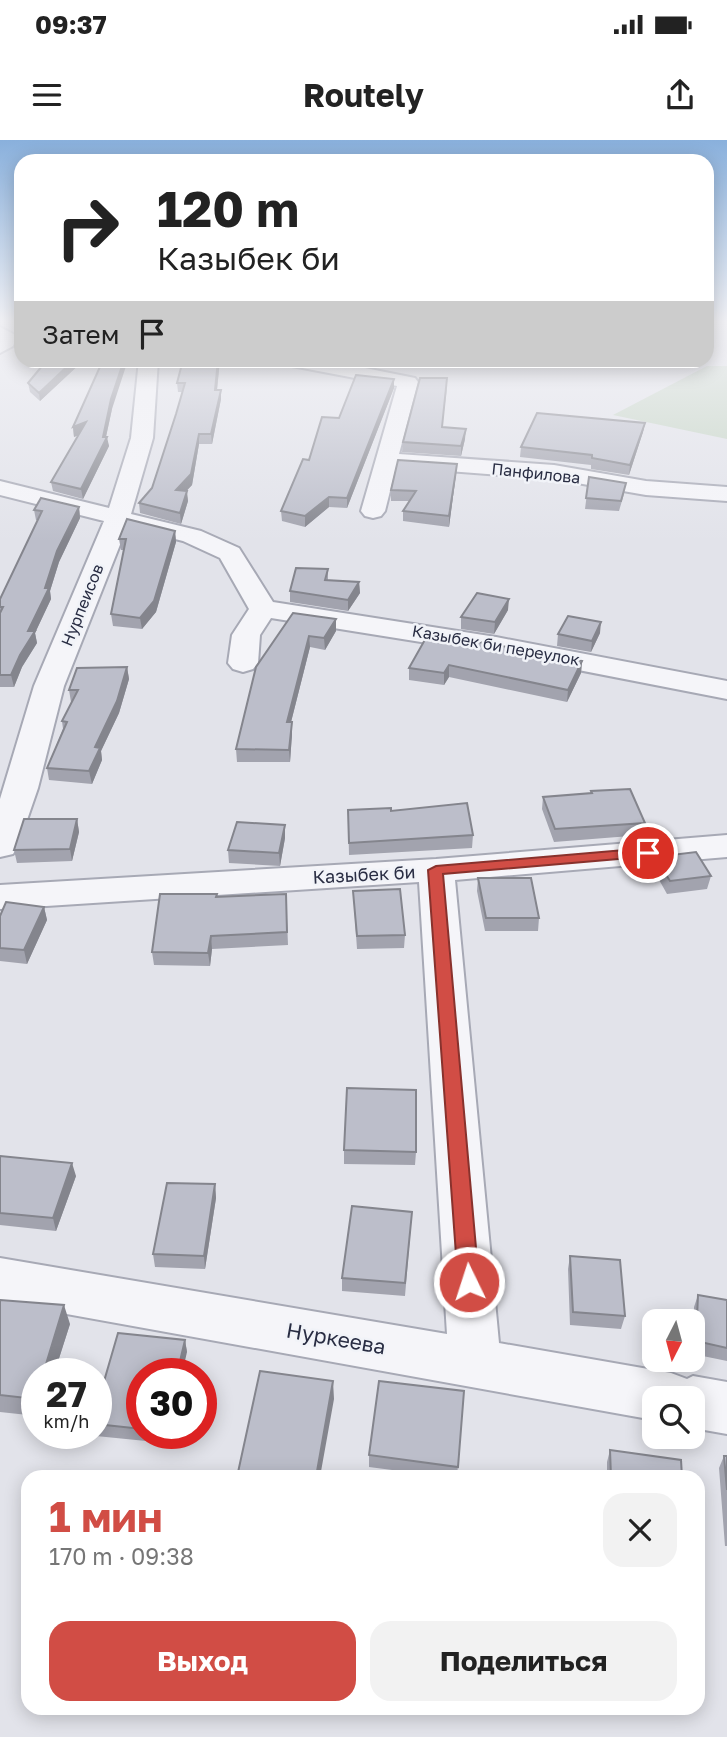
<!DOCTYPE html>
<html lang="ru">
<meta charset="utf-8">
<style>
:root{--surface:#fff;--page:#f2f2f2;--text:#222;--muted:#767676;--accent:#d14d45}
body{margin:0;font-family:"Golos Text",sans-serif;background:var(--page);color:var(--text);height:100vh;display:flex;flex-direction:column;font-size:26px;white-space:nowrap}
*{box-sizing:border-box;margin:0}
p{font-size:23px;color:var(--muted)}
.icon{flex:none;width:38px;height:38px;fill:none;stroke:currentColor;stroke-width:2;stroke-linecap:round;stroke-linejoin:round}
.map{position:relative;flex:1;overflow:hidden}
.panel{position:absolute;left:21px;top:1330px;width:684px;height:245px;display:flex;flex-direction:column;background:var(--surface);border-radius:21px;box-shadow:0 4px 18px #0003}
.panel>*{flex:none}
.top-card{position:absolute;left:14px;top:14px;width:700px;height:214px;border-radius:21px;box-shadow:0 4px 18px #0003;background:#fff;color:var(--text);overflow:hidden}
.needle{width:46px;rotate:186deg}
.tools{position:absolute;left:642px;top:1169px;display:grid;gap:14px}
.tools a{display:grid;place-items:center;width:63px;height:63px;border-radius:14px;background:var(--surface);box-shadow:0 4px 18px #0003;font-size:35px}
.speed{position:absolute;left:21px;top:1218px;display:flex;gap:14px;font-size:35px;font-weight:700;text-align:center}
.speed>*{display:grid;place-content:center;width:91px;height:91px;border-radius:50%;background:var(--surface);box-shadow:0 4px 18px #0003;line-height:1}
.speed small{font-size:18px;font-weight:400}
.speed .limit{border:10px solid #d22;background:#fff;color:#111}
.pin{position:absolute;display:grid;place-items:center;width:60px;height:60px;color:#fff;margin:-30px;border:4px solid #fff;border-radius:50%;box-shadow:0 2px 7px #0007}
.me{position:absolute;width:77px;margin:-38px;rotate:356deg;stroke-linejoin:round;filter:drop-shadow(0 0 5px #0008)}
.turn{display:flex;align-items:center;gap:24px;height:147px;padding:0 28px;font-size:32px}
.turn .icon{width:91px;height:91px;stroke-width:2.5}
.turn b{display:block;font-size:49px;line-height:60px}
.then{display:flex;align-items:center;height:66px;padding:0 28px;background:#0003;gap:14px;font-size:26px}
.round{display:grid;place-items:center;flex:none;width:74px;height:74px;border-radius:21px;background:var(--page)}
.summary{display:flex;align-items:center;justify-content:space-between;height:119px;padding:0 28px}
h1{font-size:42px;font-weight:700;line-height:52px;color:var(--accent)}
.button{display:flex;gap:14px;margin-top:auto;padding:14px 28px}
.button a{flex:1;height:80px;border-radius:21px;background:var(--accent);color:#fff;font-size:28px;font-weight:700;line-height:80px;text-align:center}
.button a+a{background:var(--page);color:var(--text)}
.status{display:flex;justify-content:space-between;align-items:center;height:49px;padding:0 35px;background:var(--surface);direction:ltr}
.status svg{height:19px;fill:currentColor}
header{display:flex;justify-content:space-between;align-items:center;height:91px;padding:0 28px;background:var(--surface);font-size:32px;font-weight:700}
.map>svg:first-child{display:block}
</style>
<div class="status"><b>09:37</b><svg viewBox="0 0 49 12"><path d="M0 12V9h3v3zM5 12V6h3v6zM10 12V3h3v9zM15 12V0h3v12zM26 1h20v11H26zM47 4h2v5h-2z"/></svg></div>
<header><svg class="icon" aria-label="menu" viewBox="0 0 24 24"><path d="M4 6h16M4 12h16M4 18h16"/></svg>Routely<svg class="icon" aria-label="share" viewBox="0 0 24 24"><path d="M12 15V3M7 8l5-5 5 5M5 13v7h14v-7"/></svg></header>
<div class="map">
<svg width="727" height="1597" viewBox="0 0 727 1597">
<rect width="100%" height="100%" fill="#e2e3ea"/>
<path fill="#c4d4c3" d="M 707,226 L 727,226 L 727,299 L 613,275 Z"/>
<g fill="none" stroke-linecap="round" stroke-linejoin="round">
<defs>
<path id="minor" d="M 0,187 L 17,196 L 13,206 L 0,213 Z
M 139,220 L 158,220 L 153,298 L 131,374 L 201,391 L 239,408 L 273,462 L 496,497 L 727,541 L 727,559 L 496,514 L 271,478 L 260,495 L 258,523 L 253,529 L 243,532 L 233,529 L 228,523 L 232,495 L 249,469 L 220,418 L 183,401 L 127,387 L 64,546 L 38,648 L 18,706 L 13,714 L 0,717 L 0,659 L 34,546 L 104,381 L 0,355 L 0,341 L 109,368 L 131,298 Z
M 283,220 L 325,220 L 415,238 L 418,242 L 399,314 L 554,325 L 646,341 L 727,347 L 727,361 L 646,355 L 554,339 L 396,327 L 385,371 L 381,376 L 373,378 L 365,376 L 361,371 L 397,246 L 292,226 Z
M 727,695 L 727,717 L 455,740 L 499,1203 L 671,1233 L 687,1239 L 693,1236 L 727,1242 L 727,1294 L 693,1288 L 693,1258 L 654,1258 L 654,1280 L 0,1162 L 0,1118 L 447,1194 L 419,742 L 0,769 L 0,745 L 436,719 Z"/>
</defs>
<use href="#minor" stroke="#a7a9b5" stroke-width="4"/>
<use href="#minor" fill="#f5f5f9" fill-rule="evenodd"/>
</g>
<path fill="#a2a3ae" d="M 47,220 L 84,220 L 40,261 L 30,252 L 28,243 Z
M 220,220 L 217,250 L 221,259 L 212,304 L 199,304 L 192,345 L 186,351 L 188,361 L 181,384 L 140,373 L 139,363 L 152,348 L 176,274 L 182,252 L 178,252 L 177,243 Z
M 394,239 L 394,248 L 347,368 L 329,367 L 305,387 L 282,381 L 281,371 L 309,320 L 339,278 Z
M 447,248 L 442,287 L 465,299 L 461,316 L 402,312 L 403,302 Z
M 112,269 L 106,297 L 109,306 L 83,359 L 53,351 L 51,342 L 79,295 L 74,297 L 73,287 Z
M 645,283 L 643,292 L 629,335 L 591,329 L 591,325 L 520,317 L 521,307 Z
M 456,334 L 449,387 L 403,381 L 403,371 L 409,361 L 391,361 L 391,350 Z
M 589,337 L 624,354 L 619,371 L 585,369 Z
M 79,367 L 80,378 L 59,422 L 50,451 L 51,459 L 35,493 L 37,503 L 22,527 L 14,547 L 0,547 L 0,459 L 38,381 L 36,380 L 34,370 Z
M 175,391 L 176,402 L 156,472 L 142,489 L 113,486 L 111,474 L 124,410 L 121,410 L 119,399 Z
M 328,429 L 328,440 L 359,442 L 360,453 L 348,471 L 290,462 L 290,451 Z
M 508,470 L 494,494 L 461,489 L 461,477 Z
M 293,473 L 336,491 L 325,510 L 310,507 L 291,582 L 292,594 L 290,622 L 237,622 L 236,609 Z
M 600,493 L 591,512 L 557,506 L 558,494 Z
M 427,496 L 582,521 L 581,533 L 567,562 L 449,537 L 444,545 L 409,540 L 409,528 Z
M 127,527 L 129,539 L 119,573 L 101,611 L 102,620 L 92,644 L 49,640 L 47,628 L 63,589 L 62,581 L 72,562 L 71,562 L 69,550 Z
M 591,651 L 645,683 L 643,695 L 554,702 L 542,669 L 543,657 L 590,653 Z
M 348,670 L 391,671 L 473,695 L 472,708 L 349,715 Z
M 77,679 L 79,692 L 72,721 L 17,723 L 14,710 Z
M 285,698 L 280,726 L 229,723 L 228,710 Z
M 655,717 L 711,736 L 707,749 L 667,754 L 653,729 Z
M 478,738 L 539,778 L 538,791 L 485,791 L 477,751 Z
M 353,751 L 405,795 L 404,808 L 357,809 Z
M 286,754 L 288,805 L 212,809 L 210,826 L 154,825 L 152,812 L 217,757 Z
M 44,767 L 47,780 L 27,824 L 0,821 L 0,776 Z
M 344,1010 L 416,1012 L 415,1025 L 344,1024 Z
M 0,1016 L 76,1036 L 56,1091 L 0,1085 Z
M 215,1044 L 216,1058 L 205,1129 L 155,1127 L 153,1114 Z
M 411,1085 L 405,1156 L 342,1151 L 342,1138 Z
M 570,1116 L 625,1176 L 621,1189 L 570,1185 L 568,1129 Z
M 698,1155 L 727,1160 L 727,1221 L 693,1214 L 694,1167 Z
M 0,1160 L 70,1184 L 54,1234 L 37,1234 L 37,1276 L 0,1272 Z
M 185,1200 L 187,1212 L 142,1234 L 142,1293 L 168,1293 L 166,1303 L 96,1296 L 96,1269 Z
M 464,1251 L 457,1337 L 446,1337 L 369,1327 L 369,1315 Z
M 610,1310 L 682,1337 L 607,1337 L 607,1322 Z
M 724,1316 L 727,1316 L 727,1406 L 725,1406 L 719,1328 Z"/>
<path fill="#84858d" d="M 74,220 L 84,220 L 40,261 L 39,253 Z
M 124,220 L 128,220 L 112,269 L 105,301 L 107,297 L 109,306 L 83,359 L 81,349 L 103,297 L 111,259 Z
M 218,220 L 220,220 L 216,259 L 215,250 Z
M 394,239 L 394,248 L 347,368 L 347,358 Z
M 221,250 L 221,259 L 212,304 L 211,294 Z
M 86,282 L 88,291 L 74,297 L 73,287 Z
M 645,283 L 643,292 L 629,335 L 630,325 Z
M 466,289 L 465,299 L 461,316 L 461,306 Z
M 199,294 L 199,304 L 192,345 L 177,361 L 176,350 Z
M 457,324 L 456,334 L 449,387 L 449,376 Z
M 187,351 L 188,361 L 181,384 L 180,373 Z
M 329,357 L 329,367 L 305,387 L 305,376 Z
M 79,367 L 80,378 L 59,422 L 50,451 L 51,459 L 35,493 L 37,503 L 22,527 L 14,547 L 11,535 L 45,448 L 57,411 Z
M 175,391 L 176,402 L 156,472 L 142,489 L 140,478 Z
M 359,442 L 360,453 L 348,471 L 348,460 Z
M 509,459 L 508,470 L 494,494 L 495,482 Z
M 336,479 L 336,491 L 325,510 L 324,498 Z
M 601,482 L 600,493 L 591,512 L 592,501 Z
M 309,496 L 310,507 L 288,594 L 287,582 Z
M 582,521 L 581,533 L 567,562 L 568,550 Z
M 449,525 L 449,537 L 444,545 L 444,533 Z
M 127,527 L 129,539 L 119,573 L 101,611 L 102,620 L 92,644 L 89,631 L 95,607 Z
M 292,582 L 292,594 L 290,622 L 289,610 Z
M 77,679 L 79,692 L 72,721 L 70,709 Z
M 285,685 L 285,698 L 280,726 L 279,713 Z
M 44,767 L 47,780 L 27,824 L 24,810 Z
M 211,796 L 212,809 L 210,826 L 208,813 Z
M 72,1023 L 76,1036 L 56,1091 L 53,1078 Z
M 215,1044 L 216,1058 L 205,1129 L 204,1116 Z
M 64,1165 L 70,1184 L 54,1234 L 43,1234 Z
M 185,1200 L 187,1212 L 182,1234 L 177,1234 Z
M 333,1241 L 334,1259 L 320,1337 L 316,1337 Z
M 164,1293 L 168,1293 L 166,1303 Z"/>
<path fill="#bcbeca" stroke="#84858d" stroke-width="2" d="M 47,220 L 74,220 L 39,253 L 28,243 Z
M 103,220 L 124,220 L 111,259 L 103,297 L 107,297 L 81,349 L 51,342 L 86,282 L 73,287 Z
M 183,220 L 218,220 L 215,250 L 221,250 L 211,294 L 199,294 L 191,334 L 176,350 L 187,351 L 180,373 L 139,363 L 152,348 L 176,274 L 185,243 L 177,243 Z
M 356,235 L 394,239 L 347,358 L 329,357 L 305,376 L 281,371 L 303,319 L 309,320 L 322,277 L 339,278 Z
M 420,238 L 447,238 L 442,287 L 466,289 L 461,306 L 403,302 Z
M 537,273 L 645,283 L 630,325 L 592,318 L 592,315 L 521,307 Z
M 398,320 L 457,324 L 449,376 L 403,371 L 416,351 L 391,350 Z
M 589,337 L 626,343 L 621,361 L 586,358 Z
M 41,358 L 79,367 L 57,411 L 45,448 L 49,448 L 28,491 L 35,491 L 20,515 L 11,535 L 0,535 L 0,473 L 3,467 L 0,467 L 0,459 L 42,371 L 34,370 Z
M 127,379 L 175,391 L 154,461 L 140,478 L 111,474 L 126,399 L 119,399 Z
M 296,428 L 328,429 L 325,440 L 359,442 L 348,460 L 290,451 Z
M 477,453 L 509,459 L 495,482 L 461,477 Z
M 293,473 L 336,479 L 324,498 L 309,496 L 287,582 L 292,582 L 289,610 L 236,609 L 256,527 Z
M 568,476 L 601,482 L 592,501 L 558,494 Z
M 427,496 L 447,500 L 448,497 L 496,505 L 582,521 L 568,550 L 449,525 L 444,533 L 409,528 Z
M 127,527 L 117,561 L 95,607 L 100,608 L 89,631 L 47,628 L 67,582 L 62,581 L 78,550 L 69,550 L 77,528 Z
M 630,649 L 645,683 L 555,689 L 543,657 L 592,653 L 591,651 Z
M 467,663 L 473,695 L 349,703 L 348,670 L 391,668 L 391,671 Z
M 24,679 L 77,679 L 70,709 L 14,710 Z
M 237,682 L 285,685 L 279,713 L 228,710 Z
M 696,712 L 711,736 L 670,741 L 655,717 Z
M 478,738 L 531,738 L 539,778 L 486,778 Z
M 400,749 L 405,795 L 357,796 L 353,751 Z
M 160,754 L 217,754 L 216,757 L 286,754 L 287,792 L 211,796 L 208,813 L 152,812 Z
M 6,762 L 44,767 L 24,810 L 0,808 L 0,776 Z
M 347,948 L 416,950 L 416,1012 L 344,1010 Z
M 0,1016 L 72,1023 L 53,1078 L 0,1073 Z
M 167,1043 L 215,1044 L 204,1116 L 153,1114 Z
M 352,1066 L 412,1072 L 405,1143 L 342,1138 Z
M 570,1116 L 620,1120 L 625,1176 L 573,1172 Z
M 698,1155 L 727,1160 L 727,1208 L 696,1201 Z
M 0,1160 L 64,1165 L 43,1234 L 37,1234 L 37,1254 L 35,1259 L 0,1255 Z
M 118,1193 L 185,1200 L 177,1234 L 142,1234 L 142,1289 L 96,1284 L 96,1269 Z
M 260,1231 L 333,1241 L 316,1337 L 237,1337 Z
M 379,1241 L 464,1251 L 458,1327 L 369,1315 Z
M 610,1310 L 681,1320 L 682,1337 L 611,1337 Z
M 724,1316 L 727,1316 L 727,1350 Z"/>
<linearGradient id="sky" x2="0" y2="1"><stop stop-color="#89b0dc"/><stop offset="0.45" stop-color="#f2f2f6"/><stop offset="1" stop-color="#f2f2f6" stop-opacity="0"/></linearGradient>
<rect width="727" height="402" fill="url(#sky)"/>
<path fill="#d14d45" stroke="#88322d" stroke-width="2" d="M 648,708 L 653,710 L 655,713 L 653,716 L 443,734 L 479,1142 L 476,1148 L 469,1151 L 461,1148 L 458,1142 L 428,730 L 436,726 Z"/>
<g text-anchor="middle" stroke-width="5" stroke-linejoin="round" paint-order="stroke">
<g font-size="16" fill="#292d43" stroke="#f1f3f8">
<text transform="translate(536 333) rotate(6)" y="6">Панфилова</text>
<text transform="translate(82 465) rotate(-68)" y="6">Нурпеисов</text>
<text transform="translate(496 505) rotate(10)" y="6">Казыбек би переулок</text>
</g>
<g font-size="18" fill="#292d43" stroke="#f1f3f8">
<text transform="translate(364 735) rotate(-3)" y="6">Казыбек би</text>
</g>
<g font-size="21" fill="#292d43" stroke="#f1f3f8">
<text transform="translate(336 1199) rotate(10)" y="7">Нуркеева</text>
</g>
</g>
</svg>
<div class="tools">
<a><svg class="needle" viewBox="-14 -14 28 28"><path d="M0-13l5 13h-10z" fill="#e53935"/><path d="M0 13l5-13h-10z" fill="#767676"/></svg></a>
<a><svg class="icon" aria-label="search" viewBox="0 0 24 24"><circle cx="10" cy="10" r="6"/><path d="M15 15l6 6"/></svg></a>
</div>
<div class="speed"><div>27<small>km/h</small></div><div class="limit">30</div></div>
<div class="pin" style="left:648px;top:713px;background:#d93025"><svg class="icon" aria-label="arrive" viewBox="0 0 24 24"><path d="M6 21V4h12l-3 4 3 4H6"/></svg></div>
<svg class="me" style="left:469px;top:1142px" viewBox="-20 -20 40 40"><circle r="17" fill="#d14d45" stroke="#fff" stroke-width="3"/><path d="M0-11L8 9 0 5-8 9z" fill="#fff"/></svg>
<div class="top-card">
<div class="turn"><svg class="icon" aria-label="right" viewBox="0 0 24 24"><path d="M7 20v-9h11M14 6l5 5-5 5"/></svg><div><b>120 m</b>Казыбек би</div></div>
<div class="then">Затем<svg class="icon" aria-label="arrive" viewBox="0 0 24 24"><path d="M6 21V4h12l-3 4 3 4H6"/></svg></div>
</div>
<section class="panel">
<div class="summary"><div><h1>1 мин</h1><p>170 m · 09:38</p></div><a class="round"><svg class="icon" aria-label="close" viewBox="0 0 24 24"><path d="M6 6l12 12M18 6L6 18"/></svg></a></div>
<div class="button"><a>Выход</a><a>Поделиться</a></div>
</section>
</div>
